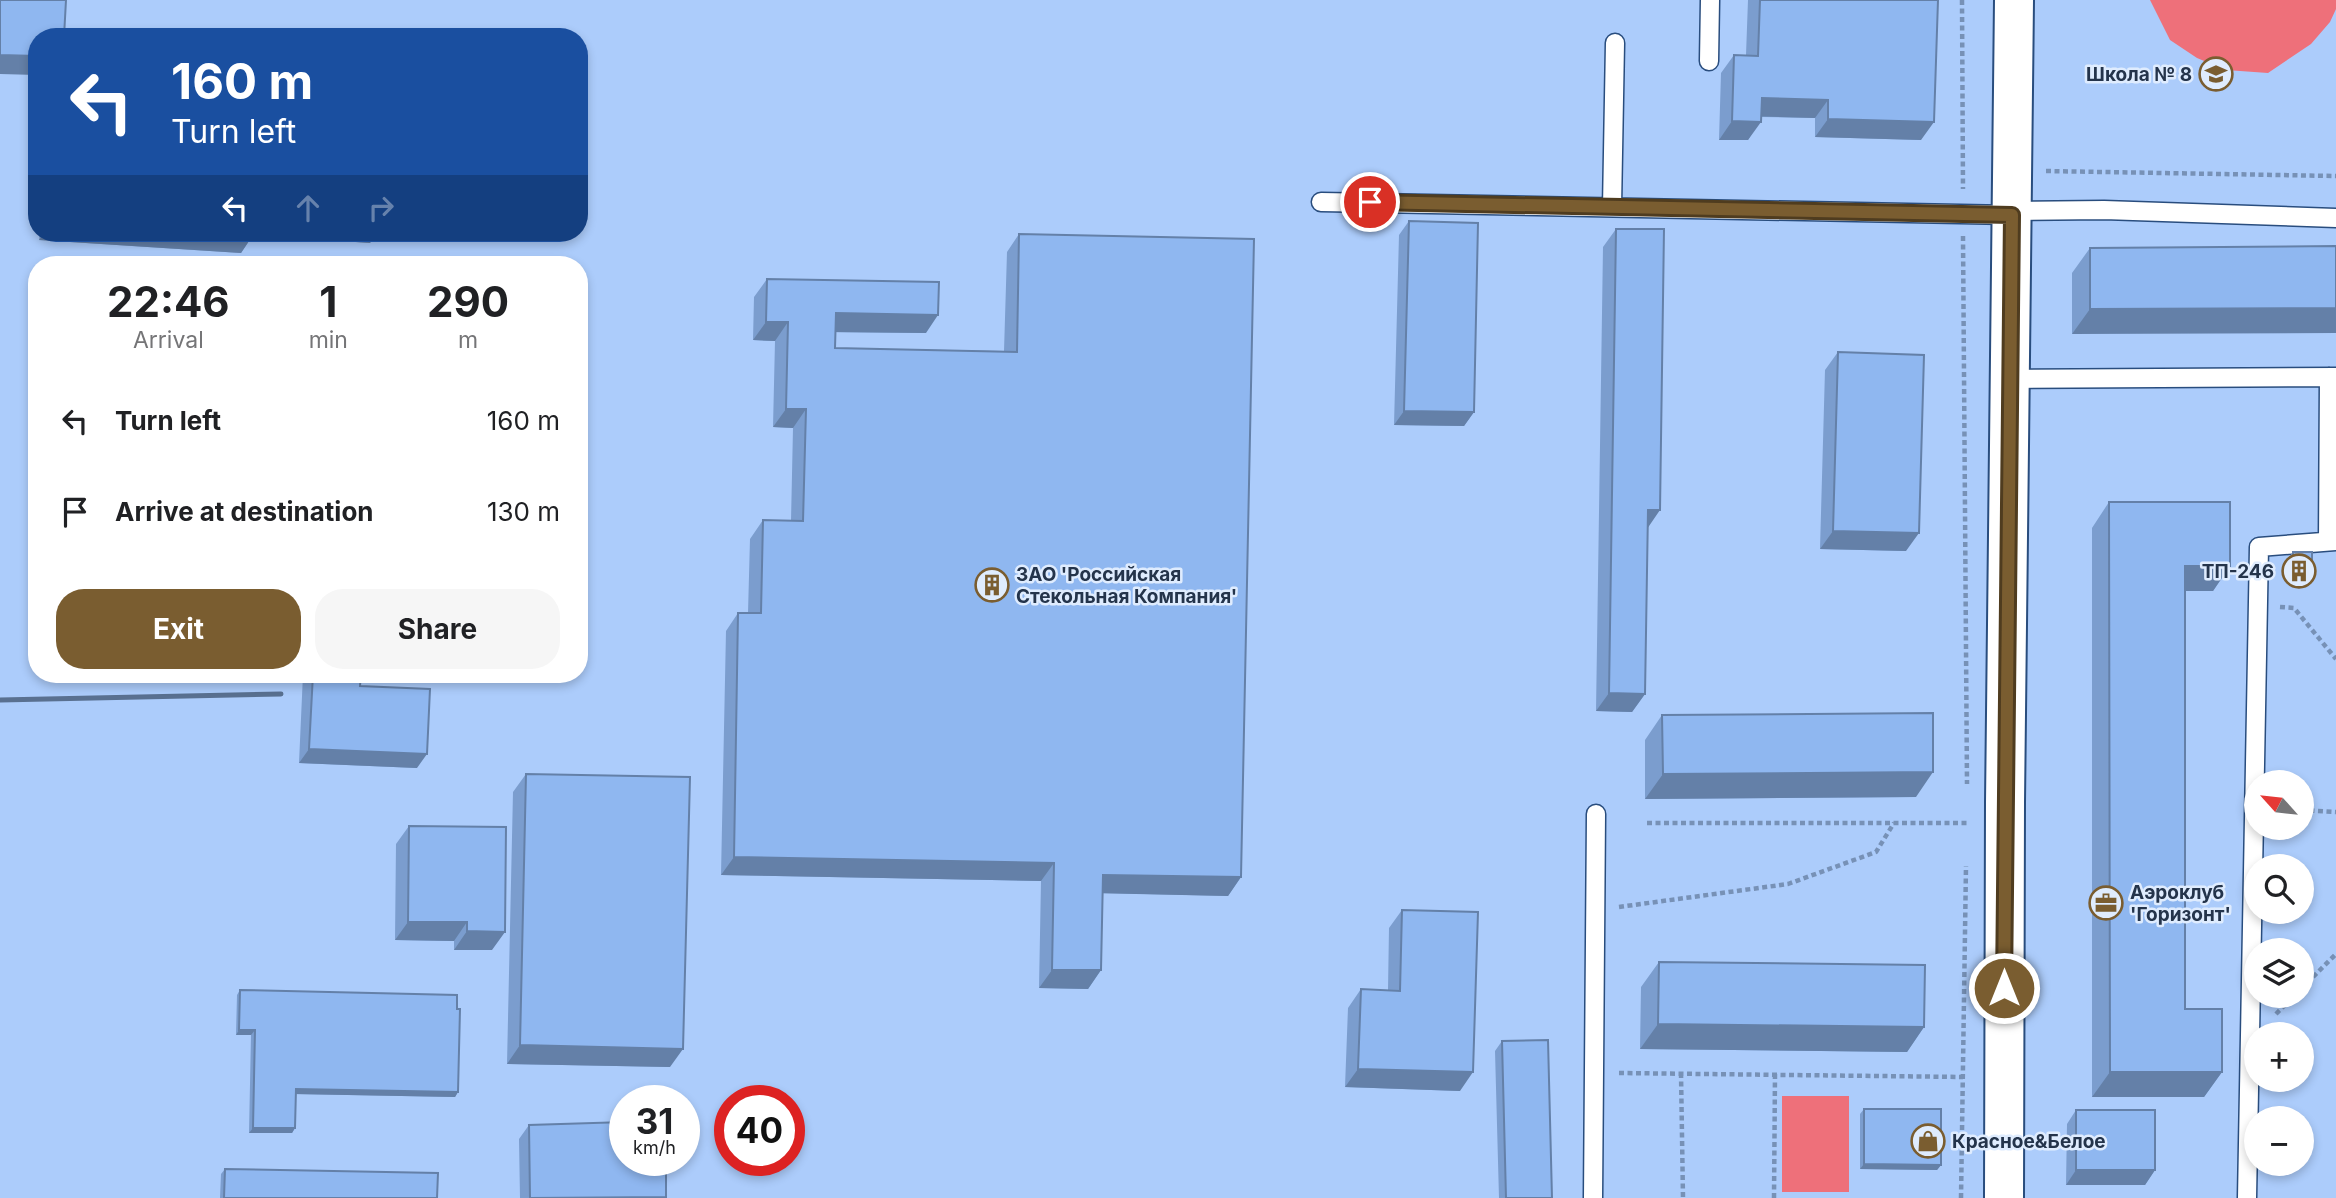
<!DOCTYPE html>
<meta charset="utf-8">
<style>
:root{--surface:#fff;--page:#f6f6f6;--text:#202124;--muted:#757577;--accent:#7a5d30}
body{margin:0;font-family:Inter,sans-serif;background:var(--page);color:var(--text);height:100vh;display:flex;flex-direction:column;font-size:26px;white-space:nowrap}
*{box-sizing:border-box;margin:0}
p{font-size:23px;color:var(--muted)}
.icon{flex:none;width:38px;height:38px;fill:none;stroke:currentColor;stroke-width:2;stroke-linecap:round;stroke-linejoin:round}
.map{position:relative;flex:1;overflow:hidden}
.sheet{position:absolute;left:28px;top:256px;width:560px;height:427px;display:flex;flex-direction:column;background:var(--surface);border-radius:28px;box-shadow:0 4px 10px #0003}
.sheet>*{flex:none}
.guide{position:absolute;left:28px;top:28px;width:560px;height:214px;border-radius:28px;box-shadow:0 4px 10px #0003;background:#1a4fa0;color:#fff;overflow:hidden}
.needle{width:46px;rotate:297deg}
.buttons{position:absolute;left:2244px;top:770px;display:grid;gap:14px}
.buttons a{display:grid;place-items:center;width:70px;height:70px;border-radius:50%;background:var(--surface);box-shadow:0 4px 10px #0003;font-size:35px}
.speed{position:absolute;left:609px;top:1085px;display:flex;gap:14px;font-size:35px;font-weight:700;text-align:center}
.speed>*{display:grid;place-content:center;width:91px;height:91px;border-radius:50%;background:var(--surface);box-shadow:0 4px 10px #0003;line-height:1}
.speed small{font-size:18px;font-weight:400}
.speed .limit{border:10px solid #d22;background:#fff;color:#111}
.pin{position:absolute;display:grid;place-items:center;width:60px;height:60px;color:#fff;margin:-30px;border:4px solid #fff;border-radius:50%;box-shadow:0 2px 7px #0007}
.me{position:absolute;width:77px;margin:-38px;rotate:0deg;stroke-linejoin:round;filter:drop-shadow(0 0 5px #0008)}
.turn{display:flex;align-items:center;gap:24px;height:147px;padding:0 28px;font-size:32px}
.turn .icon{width:91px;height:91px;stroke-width:2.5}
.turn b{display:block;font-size:49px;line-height:60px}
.lanes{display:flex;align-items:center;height:66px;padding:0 28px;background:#0003;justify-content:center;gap:35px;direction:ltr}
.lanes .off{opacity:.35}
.eta{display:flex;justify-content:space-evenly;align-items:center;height:119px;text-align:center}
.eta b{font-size:42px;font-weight:700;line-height:49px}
.button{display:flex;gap:14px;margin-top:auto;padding:14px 28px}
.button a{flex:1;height:80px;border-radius:28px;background:var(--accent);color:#fff;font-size:28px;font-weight:700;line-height:80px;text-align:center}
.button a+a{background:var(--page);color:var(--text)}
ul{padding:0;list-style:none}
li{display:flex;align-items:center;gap:21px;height:91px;padding:0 28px}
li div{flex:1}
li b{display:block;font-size:26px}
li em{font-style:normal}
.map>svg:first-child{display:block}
</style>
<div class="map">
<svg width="2336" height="1198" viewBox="0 0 2336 1198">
<rect width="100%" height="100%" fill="#acccfb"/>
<path fill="#ee707a" d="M 2150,0 L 2336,0 L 2336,9 L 2330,22 L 2311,44 L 2268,73 L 2226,70 L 2197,58 L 2170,40 Z
M 1782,1096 L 1849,1096 L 1849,1192 L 1782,1192 Z"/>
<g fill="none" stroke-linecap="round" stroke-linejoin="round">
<defs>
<path id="service" d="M 1709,61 L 1710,0
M 1321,202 L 2012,215
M 1612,207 L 1615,43
M 2012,211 L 2104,210 L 2336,218
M 2010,379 L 2336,377
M 2328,541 L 2329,377
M 1593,1198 L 1596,814
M 2247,1198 L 2259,547 L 2336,541"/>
<path id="tertiary" d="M 2004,1198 L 2005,803 L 2014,0"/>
</defs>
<use href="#service" stroke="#294d7e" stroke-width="21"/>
<use href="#tertiary" stroke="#294d7e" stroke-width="42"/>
<path stroke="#7791b6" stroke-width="4.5" stroke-dasharray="5 3.5" stroke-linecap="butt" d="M 1962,0 L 1963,189
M 2046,171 L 2336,176
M 1963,236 L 1967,784
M 2280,607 L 2294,608 L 2336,659
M 2301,810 L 2336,812
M 1647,823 L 1967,823
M 1619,907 L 1788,884 L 1876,852 L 1894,823
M 2301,989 L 2336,954
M 2276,1014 L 2294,996
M 1619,1073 L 1963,1077
M 1681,1073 L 1683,1198
M 1774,1198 L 1775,1074
M 1961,1198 L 1966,866"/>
<use href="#service" stroke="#fff" stroke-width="18"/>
<use href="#tertiary" stroke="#fff" stroke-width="38"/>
<path stroke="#597090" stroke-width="5" d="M 0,700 L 281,694"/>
</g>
<path fill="#7b9dce" d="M 1748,0 L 1938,0 L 1921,140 L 1815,137 L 1815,118 L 1761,117 L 1748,140 L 1719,140 L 1721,73 L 1734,55 L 1746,55 Z
M 1409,221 L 1474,412 L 1464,426 L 1394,425 L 1399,235 Z
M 1616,229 L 1645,694 L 1632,712 L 1596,711 L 1603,247 Z
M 40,233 L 377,233 L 370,243 L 253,235 L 241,253 L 39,240 Z
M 1019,234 L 1241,877 L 1228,896 L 1103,893 L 1101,970 L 1088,989 L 1039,988 L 1041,881 L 721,875 L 726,631 L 738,613 L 748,613 L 750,539 L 763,520 L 791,521 L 793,428 L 773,427 L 775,341 L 753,340 L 754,297 L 767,279 L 926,333 L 835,332 L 835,348 L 1004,351 L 1007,252 Z
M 2336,246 L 2072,334 L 2072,273 L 2090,248 Z
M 1838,352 L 1906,551 L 1820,549 L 1825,370 Z
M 2109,502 L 2230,566 L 2213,591 L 2185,591 L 2185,1009 L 2222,1072 L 2204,1097 L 2092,1097 L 2092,528 Z
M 2293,552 L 2312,579 L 2308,584 L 2289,584 L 2289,557 Z
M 303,674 L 361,674 L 360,686 L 417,768 L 299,763 Z
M 1662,715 L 1916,797 L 1645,799 L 1645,740 Z
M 526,774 L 670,1067 L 507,1064 L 513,792 Z
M 409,826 L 492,950 L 454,950 L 454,941 L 395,940 L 396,844 Z
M 1402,910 L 1460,1091 L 1345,1087 L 1348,1008 L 1361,989 L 1388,990 L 1389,928 Z
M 1659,962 L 1924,1027 L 1907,1052 L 1640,1049 L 1641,987 Z
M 240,990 L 457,1009 L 458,1092 L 455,1097 L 296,1094 L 295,1128 L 292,1133 L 249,1133 L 251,1035 L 236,1035 L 237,995 Z
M 1502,1041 L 1552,1198 L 1499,1198 L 1495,1051 Z
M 1864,1109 L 1941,1165 L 1937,1170 L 1860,1169 L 1860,1114 Z
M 2076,1110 L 2155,1170 L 2145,1185 L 2066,1185 L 2067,1124 Z
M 529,1125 L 666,1198 L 520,1198 L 519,1139 Z
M 225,1169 L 437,1198 L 220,1198 L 221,1174 Z"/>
<path fill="#6480a8" d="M 0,55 L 37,56 L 37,75 L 0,74 Z
M 1762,98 L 1828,100 L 1815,118 L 1749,116 Z
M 1828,119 L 1934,122 L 1921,140 L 1815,137 Z
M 1732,121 L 1761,122 L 1748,140 L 1719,140 Z
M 45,233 L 377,233 L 370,243 L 253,235 L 241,253 L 39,240 Z
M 2336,308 L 2336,333 L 2072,334 L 2090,309 Z
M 836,313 L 938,315 L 926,333 L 823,332 Z
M 766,322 L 788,322 L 775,341 L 753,340 Z
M 786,409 L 806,409 L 793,428 L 773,427 Z
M 1404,411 L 1474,412 L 1464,426 L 1394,425 Z
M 1648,510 L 1660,510 L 1647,529 Z
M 1833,531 L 1919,533 L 1906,551 L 1820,549 Z
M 2185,566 L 2230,566 L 2213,591 L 2167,591 Z
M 2293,579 L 2312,579 L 2308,584 L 2289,584 Z
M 1609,693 L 1645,694 L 1632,712 L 1596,711 Z
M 309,749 L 427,754 L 417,768 L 299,763 Z
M 1933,772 L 1916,797 L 1645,799 L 1663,774 Z
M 734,857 L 1054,863 L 1041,881 L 721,875 Z
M 1103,875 L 1241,877 L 1228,896 L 1090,893 Z
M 408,922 L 467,922 L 454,941 L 395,940 Z
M 467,931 L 505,932 L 492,950 L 454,950 Z
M 1052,970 L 1101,970 L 1088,989 L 1039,988 Z
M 1658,1024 L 1924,1027 L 1907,1052 L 1640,1049 Z
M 239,1030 L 255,1030 L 251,1035 L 236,1035 Z
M 520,1045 L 683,1049 L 670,1067 L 507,1064 Z
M 1358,1069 L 1473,1072 L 1460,1091 L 1345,1087 Z
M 2110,1072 L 2222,1072 L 2204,1097 L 2092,1097 Z
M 296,1089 L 458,1092 L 455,1097 L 293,1094 Z
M 253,1128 L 295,1128 L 292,1133 L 249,1133 Z
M 1864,1164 L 1941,1165 L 1937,1170 L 1860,1169 Z
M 2076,1170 L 2155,1170 L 2145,1185 L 2066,1185 Z"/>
<path fill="#8fb7f0" stroke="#6480a8" stroke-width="2" d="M 0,0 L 66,0 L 64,37 L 37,37 L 37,56 L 0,55 Z
M 1760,0 L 1938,0 L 1934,122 L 1828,119 L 1828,100 L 1762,98 L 1761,122 L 1732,121 L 1734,55 L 1758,56 Z
M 1409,221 L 1478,223 L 1474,412 L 1404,411 Z
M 1616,229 L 1664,229 L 1660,510 L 1648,510 L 1645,694 L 1609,693 Z
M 224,233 L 254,233 L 254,235 Z
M 1019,234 L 1254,239 L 1241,877 L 1103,875 L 1101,970 L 1052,970 L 1054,863 L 734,857 L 738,613 L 761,613 L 763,520 L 803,521 L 806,409 L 786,409 L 788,322 L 766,322 L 767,279 L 939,282 L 938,315 L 836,313 L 835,348 L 1017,352 Z
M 2336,246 L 2336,308 L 2090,309 L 2090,248 Z
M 1838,352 L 1924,355 L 1919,533 L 1833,531 Z
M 2109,502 L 2230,502 L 2230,566 L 2185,566 L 2185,1009 L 2222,1009 L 2222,1072 L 2110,1072 Z
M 2293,552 L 2312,552 L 2312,579 L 2293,579 Z
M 313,674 L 361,674 L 360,686 L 430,689 L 427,754 L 309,749 Z
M 1933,713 L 1933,772 L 1663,774 L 1662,715 Z
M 526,774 L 690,777 L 683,1049 L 520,1045 Z
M 409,826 L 506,827 L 505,932 L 467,931 L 467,922 L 408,922 Z
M 1402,910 L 1478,912 L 1473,1072 L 1358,1069 L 1361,989 L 1400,991 Z
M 1659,962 L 1925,965 L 1924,1027 L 1658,1024 Z
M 240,990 L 457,995 L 457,1009 L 460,1009 L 458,1092 L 296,1089 L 295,1128 L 253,1128 L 255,1030 L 239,1030 Z
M 1548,1040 L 1552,1198 L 1506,1198 L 1502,1041 Z
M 1864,1109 L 1941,1109 L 1941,1165 L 1864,1164 Z
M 2076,1110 L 2155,1110 L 2155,1170 L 2076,1170 Z
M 625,1122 L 625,1160 L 666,1160 L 666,1197 L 530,1198 L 529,1125 Z
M 225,1169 L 438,1173 L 437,1198 L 224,1198 Z"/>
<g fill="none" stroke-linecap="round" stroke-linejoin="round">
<defs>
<path id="route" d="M 1370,202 L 2012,215 L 2004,988"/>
</defs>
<use href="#route" stroke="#4f3c1f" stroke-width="18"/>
<use href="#route" stroke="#7a5d30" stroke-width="12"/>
</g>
<defs>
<symbol id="school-ring" viewBox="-11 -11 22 22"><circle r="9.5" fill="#dfecfe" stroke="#7a5d30" stroke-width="1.5"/><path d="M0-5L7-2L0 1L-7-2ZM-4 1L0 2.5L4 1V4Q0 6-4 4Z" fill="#7a5d30"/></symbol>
<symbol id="building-ring" viewBox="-11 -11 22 22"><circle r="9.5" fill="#dfecfe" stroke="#7a5d30" stroke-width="1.5"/><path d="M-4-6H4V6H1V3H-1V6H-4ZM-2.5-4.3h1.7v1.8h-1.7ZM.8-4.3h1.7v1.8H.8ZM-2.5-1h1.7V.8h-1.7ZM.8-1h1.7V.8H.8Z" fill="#7a5d30"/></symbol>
<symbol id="office-ring" viewBox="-11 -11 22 22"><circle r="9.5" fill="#dfecfe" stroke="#7a5d30" stroke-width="1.5"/><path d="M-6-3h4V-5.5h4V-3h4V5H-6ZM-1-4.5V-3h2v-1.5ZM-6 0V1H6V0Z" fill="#7a5d30"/></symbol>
<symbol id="shop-ring" viewBox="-11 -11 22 22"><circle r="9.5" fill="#dfecfe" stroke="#7a5d30" stroke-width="1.5"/><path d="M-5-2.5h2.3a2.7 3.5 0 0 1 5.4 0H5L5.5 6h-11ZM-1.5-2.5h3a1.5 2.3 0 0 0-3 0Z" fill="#7a5d30"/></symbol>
</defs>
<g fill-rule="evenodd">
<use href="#school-ring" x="2197" y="55" width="38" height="38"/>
<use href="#building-ring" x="2280" y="552" width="38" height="38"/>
<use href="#building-ring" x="973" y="566" width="38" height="38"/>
<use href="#office-ring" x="2087" y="884" width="38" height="38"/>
<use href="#shop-ring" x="1909" y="1122" width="38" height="38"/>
</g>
<g text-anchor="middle" stroke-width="5" stroke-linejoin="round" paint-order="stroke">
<g font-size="19" font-weight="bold" fill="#24344b" stroke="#dfecfe" text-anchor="start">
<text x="2192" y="81" text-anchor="end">Школа № 8</text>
<text x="2274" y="578" text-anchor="end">ТП-246</text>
<text x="1016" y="581">ЗАО 'Российская<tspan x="1016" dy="22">Стекольная Компания'</tspan></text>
<text x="2130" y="899">Аэроклуб<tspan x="2130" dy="22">'Горизонт'</tspan></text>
<text x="1952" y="1148">Красное&amp;Белое</text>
</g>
</g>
</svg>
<div class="buttons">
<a><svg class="needle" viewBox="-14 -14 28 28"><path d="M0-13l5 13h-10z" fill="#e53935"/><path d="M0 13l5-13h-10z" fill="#757577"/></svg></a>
<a><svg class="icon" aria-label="search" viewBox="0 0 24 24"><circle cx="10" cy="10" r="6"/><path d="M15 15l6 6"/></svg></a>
<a><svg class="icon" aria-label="layers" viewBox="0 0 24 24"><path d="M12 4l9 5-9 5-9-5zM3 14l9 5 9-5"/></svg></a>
<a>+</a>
<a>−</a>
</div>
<div class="speed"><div>31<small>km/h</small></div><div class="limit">40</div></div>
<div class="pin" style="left:1370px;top:202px;background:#d93025"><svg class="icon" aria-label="arrive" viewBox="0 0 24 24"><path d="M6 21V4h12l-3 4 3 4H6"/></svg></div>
<svg class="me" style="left:2004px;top:988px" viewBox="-20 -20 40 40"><circle r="17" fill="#7a5d30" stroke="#fff" stroke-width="3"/><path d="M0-11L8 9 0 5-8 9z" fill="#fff"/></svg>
<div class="guide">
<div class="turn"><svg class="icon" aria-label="left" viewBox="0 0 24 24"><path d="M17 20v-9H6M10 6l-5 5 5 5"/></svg><div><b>160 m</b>Turn left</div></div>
<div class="lanes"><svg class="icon" aria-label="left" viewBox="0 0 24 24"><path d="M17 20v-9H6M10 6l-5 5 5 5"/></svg><svg class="icon off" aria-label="ahead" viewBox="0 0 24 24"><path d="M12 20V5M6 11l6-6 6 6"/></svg><svg class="icon off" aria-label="right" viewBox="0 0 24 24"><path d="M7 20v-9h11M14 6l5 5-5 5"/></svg></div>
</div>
<section class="sheet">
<div class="eta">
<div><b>22:46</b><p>Arrival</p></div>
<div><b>1</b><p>min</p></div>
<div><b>290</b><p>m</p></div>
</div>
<ul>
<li><svg class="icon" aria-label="left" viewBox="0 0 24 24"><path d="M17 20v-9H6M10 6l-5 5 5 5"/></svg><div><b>Turn left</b></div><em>160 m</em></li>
<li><svg class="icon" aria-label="arrive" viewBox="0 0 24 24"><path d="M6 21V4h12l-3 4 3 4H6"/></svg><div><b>Arrive at destination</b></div><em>130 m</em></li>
</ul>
<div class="button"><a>Exit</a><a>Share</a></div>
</section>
</div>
